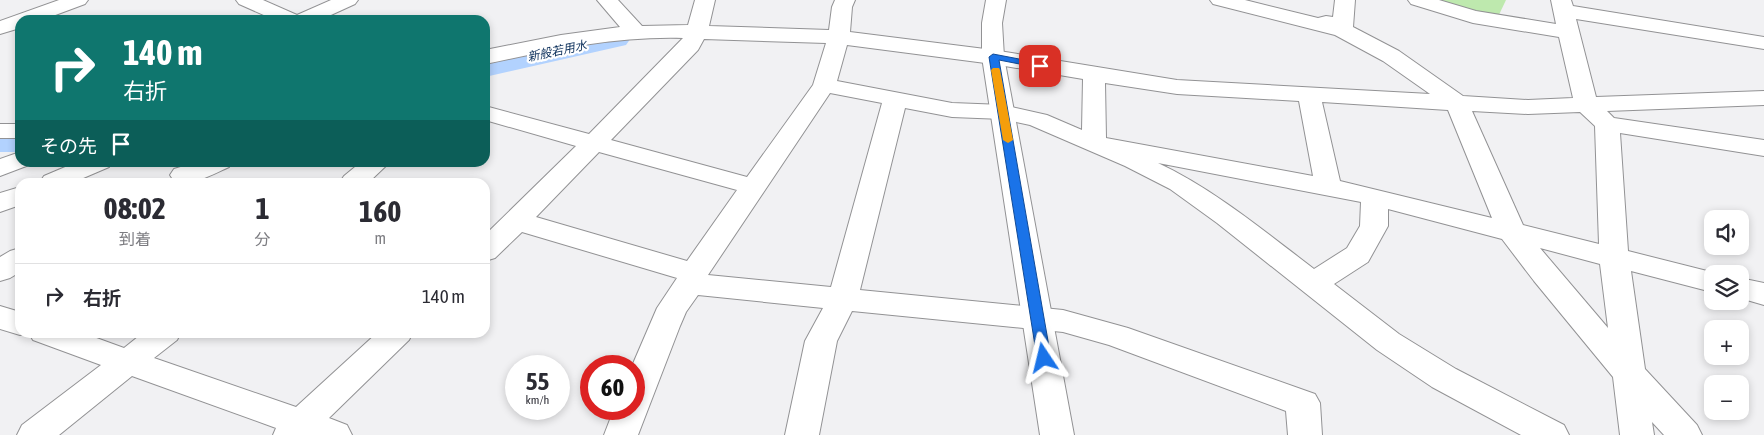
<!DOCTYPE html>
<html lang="ja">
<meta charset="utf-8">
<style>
:root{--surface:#fff;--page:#f2f2f3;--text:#2b2b33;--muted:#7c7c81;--line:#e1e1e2}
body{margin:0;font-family:"Asap Condensed","Noto Sans JP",sans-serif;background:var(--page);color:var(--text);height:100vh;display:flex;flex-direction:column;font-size:19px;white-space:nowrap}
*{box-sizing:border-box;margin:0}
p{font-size:16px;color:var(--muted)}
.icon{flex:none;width:28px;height:28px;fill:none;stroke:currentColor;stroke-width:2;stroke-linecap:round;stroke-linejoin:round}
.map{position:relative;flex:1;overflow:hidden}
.side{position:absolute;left:15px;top:178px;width:475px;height:160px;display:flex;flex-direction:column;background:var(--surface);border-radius:15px;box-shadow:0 2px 8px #0003}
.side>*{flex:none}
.guide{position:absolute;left:15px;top:15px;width:475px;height:152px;border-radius:15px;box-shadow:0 2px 8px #0003;background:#0f766e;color:#fff;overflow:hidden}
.tools{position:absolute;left:1704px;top:210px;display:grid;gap:10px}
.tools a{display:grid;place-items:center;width:45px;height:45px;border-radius:10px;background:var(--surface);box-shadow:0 2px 8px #0003;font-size:25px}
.speed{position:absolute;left:505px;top:355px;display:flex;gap:10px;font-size:25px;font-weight:700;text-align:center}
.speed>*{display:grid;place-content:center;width:65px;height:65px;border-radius:50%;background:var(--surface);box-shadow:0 2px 8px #0003;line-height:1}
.speed small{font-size:12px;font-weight:400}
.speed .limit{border:8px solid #d22;background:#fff;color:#111}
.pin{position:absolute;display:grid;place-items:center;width:42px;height:42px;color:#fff;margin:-21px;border-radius:10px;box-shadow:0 2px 8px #0006}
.me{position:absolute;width:55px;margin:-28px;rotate:350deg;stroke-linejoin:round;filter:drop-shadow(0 0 4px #0008)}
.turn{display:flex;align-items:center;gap:18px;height:105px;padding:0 25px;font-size:22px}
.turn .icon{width:65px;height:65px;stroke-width:2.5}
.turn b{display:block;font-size:35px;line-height:42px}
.then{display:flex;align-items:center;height:48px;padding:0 25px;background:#0003;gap:10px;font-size:19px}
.eta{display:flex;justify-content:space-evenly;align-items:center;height:85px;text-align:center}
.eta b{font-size:30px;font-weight:700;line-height:35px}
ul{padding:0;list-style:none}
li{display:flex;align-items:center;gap:15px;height:65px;padding:0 25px;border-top:1px solid var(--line)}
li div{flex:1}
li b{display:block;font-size:19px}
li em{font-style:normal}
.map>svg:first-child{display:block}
</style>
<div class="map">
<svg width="1764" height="435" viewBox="0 0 1764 435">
<rect width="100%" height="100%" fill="#f1f1f3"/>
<path fill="#bee9ae" d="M 1422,0 L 1506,0 L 1496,21 Z"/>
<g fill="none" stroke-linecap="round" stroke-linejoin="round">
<path fill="#b2d2fe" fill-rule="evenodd" d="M 615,28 L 626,31 L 631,38 L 626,45 L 485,77 L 485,57 Z
M 0,130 L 20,130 L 20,152 L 0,152 Z"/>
<defs>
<path id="minor" d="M 59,0 L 88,0 L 85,4 L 42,20 L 20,20 L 20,28 L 0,34 L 0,21 Z
M 236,0 L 263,0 L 297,15 L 331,0 L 358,0 L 355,4 L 320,20 L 275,20 L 239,4 Z
M 597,0 L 618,0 L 642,26 L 688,25 L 695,0 L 715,0 L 709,26 L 829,30 L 832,7 L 835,0 L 855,0 L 852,7 L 850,32 L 993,50 L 1177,80 L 1430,94 L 1383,61 L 1335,35 L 1213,4 L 1210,0 L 1245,0 L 1318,18 L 1326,16 L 1333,17 L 1335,0 L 1355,0 L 1353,27 L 1399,51 L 1463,96 L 1528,100 L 1573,98 L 1559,37 L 1473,23 L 1411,4 L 1408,0 L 1439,0 L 1476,11 L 1556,24 L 1551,0 L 1571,0 L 1573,6 L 1764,37 L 1764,49 L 1576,19 L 1596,97 L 1764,91 L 1764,105 L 1607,111 L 1614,118 L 1764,140 L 1764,156 L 1620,133 L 1628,251 L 1719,274 L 1712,274 L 1712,292 L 1631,271 L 1645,369 L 1697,425 L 1702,435 L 1664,435 L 1652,422 L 1654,435 L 1620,435 L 1613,377 L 1534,281 L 1502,239 L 1388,209 L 1388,226 L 1368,262 L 1334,284 L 1399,334 L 1456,369 L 1564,425 L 1569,435 L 1521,435 L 1432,387 L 1377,350 L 1217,223 L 1170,189 L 1125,166 L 1030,125 L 1003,119 L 952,117 L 905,108 L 860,290 L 1063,310 L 1128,328 L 1315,394 L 1320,403 L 1322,435 L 1288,435 L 1286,411 L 1109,345 L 1063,332 L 852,311 L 837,341 L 819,435 L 785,435 L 805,341 L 823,308 L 698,295 L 686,312 L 680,326 L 638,435 L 604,435 L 614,409 L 634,409 L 634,366 L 632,366 L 657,308 L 677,278 L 522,232 L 495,258 L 485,261 L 485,235 L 576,146 L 485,120 L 485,106 L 589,134 L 683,38 C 616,36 551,50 485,64 L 485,50 L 561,35 L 620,27 ZM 704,39 L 826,43 L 813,85 L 747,177 L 611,140 L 698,50 ZM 847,45 L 993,64 L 1083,79 L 1082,130 L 1047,115 L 1003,105 L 952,103 L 837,81 ZM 1105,83 L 1177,94 L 1299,101 L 1313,176 L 1106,138 ZM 830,93 L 882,103 L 831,287 L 708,275 ZM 1322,102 L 1448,110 L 1492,218 L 1340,181 ZM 1472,111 L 1528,114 L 1580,112 L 1595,126 L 1599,244 L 1523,225 ZM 599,152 L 737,190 L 687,261 L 536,217 ZM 1158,163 L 1361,202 L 1360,226 L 1347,248 L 1314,269 C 1264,231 1215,190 1158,163 ZM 1540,248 L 1600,264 L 1608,328 Z
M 0,124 L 20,124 L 20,138 L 0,138 Z
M 20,152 L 20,162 L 31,162 L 29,165 L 0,176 L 0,159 Z
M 77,162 L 112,162 L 109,167 L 74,182 L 40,182 L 44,176 Z
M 197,162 L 232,162 L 229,167 C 211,175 194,186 174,181 L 170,175 L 174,169 Z
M 361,162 L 390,162 L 369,182 L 340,182 L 344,176 Z
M 20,187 L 20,205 L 0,212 L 0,193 Z
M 20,248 L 20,272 L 10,278 L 0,281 L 0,257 L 10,251 Z
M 1740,278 L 1764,283 L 1764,305 L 1740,298 Z
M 0,306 L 20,312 L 20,332 L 80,332 L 124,348 L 144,332 L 181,332 L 177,340 L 154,358 L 296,407 L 378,332 L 413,332 L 409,340 L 329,418 L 347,425 L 352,435 L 273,435 L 276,428 L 132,376 L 59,435 L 17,435 L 22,425 L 101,365 L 33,340 L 29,333 L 20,335 L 0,329 Z"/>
<path id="major" d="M 986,0 L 1006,0 L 1002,23 L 1004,57 L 1074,435 L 1040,435 L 982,57 L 982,23 Z"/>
</defs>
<use href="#minor" stroke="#929294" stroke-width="2"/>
<use href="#major" stroke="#929294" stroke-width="2"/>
<use href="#minor" fill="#fff" fill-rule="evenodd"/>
<use href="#major" fill="#fff" fill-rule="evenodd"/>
</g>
<path fill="#1a73e8" stroke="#114b97" d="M 993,54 L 1040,63 L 1045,66 L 1040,68 L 999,60 L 1051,358 L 1049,361 L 1039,361 L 1037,358 L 989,57 Z"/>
<path fill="#f59e0b" d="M 993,68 L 999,68 L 1000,70 L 1013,140 L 1008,143 L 1003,140 L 991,70 Z"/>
<g text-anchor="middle" stroke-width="4.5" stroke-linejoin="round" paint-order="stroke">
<g font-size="12" font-style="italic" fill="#082c58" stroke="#fff">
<text transform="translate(557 51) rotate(-12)" y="4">新般若用水</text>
</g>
</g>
</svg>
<div class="tools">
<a><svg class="icon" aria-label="sound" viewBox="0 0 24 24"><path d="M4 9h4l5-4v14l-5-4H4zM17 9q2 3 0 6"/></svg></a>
<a><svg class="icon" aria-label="layers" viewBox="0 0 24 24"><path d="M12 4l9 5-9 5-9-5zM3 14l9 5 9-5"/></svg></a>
<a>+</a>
<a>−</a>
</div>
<div class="speed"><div>55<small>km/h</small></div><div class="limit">60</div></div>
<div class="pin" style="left:1040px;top:66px;background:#d93025"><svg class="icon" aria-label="arrive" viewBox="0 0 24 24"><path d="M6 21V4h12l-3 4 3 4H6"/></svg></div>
<svg class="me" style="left:1044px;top:358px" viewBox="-20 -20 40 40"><path d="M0-17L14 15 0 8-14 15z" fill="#1a73e8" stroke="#fff" stroke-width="4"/></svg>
<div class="guide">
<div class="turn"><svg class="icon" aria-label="right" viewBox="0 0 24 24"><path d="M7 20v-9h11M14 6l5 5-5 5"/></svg><div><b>140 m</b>右折</div></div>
<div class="then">その先<svg class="icon" aria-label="arrive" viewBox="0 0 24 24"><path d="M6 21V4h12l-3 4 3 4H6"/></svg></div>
</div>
<section class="side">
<div class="eta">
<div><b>08:02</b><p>到着</p></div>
<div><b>1</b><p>分</p></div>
<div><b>160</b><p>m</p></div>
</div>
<ul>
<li><svg class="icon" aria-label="right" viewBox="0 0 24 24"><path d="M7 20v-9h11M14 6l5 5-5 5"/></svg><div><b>右折</b></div><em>140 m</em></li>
</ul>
</section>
</div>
